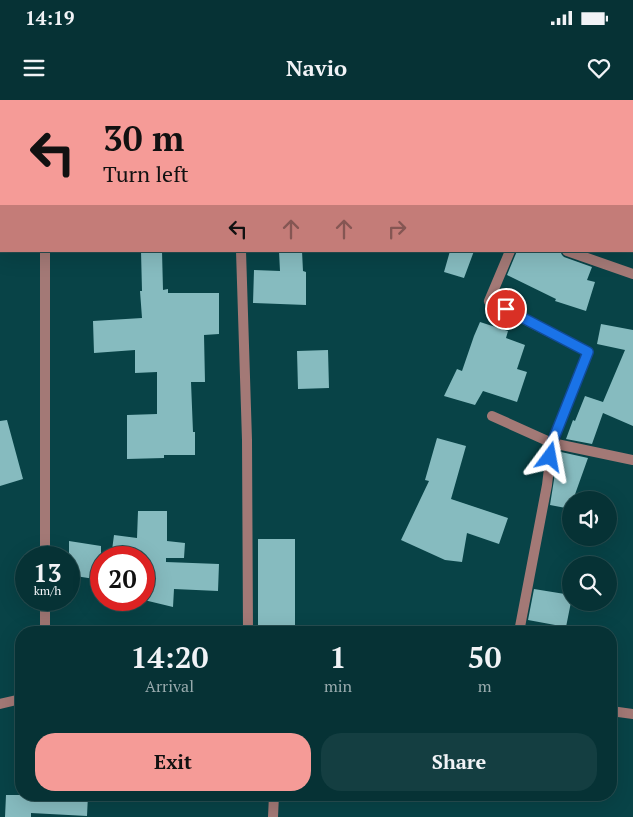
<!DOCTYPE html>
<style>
:root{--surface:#063235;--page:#143e41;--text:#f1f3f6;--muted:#98aaad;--line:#274d50;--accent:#f59b97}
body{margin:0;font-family:"PT Serif",serif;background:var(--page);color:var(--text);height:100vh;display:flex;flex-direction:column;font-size:19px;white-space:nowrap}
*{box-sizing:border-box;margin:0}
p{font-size:16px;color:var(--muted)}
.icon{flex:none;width:28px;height:28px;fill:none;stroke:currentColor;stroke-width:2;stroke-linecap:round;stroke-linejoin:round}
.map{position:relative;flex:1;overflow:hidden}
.details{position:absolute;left:15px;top:526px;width:602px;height:175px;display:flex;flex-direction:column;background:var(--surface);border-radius:20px;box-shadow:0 5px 20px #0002,0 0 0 1px var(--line)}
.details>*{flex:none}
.guide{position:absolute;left:0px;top:0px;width:634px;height:152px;box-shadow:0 5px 20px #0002,0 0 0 1px var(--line);background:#f59b97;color:#111;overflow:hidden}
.fabs{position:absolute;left:562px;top:391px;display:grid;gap:10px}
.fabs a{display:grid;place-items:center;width:55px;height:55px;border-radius:50%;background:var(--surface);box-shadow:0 5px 20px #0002,0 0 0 1px var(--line);font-size:25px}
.speed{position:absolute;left:15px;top:446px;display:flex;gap:10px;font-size:25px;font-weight:700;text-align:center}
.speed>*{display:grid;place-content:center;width:65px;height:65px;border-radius:50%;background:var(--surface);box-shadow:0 5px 20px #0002,0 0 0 1px var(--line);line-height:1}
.speed small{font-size:12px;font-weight:400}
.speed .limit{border:8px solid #d22;background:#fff;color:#111}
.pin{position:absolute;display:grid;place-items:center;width:42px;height:42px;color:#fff;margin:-21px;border:2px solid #fff;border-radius:50%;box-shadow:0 1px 5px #0007}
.me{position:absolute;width:55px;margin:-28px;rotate:13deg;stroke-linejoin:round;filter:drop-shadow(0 0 4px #0008)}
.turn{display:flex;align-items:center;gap:18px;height:105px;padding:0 20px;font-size:22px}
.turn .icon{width:65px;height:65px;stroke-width:2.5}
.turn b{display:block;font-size:35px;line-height:42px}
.lanes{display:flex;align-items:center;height:48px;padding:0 20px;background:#0003;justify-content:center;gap:25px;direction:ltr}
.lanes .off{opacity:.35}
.eta{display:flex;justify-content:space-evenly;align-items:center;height:85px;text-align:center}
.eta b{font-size:30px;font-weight:700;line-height:35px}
.button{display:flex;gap:10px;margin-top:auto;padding:10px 20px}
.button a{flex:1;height:58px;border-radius:20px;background:var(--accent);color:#111;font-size:20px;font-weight:700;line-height:58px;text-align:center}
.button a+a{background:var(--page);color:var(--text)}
.status{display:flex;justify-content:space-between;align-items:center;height:35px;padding:0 25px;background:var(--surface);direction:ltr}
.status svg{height:14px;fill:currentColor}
header{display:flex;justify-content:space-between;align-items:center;height:65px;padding:0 20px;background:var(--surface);font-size:22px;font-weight:700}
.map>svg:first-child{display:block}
</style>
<div class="status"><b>14:19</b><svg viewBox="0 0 49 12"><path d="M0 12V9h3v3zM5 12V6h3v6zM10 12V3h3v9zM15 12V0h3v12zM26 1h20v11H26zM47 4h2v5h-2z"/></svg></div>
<header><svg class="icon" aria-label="menu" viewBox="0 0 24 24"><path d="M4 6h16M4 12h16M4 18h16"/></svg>Navio<svg class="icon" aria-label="heart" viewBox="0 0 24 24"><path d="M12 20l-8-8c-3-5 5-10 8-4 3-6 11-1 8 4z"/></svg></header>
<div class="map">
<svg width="633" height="717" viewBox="0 0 633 717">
<rect width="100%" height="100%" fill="#084347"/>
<path fill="#86bbbf" d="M 141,151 L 162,151 L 163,190 L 168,189 L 168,193 L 219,193 L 219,234 L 204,235 L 205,282 L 191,282 L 193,332 L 195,332 L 195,355 L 164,355 L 164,358 L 127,359 L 127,315 L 157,314 L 157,272 L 135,273 L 135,250 L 94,253 L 93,221 L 142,218 L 140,191 L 142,191 Z
M 279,151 L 302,151 L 303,171 L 306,172 L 306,205 L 253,203 L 254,170 L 280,171 Z
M 450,151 L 474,151 L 464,178 L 444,172 Z
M 517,151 L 560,151 L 562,155 L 564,157 L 592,167 L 587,180 L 595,182 L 586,211 L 555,201 L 556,199 L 507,175 Z
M 480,222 L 508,231 L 506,238 L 525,245 L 517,269 L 527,272 L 517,302 L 483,291 L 475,305 L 444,296 L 457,269 L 462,271 L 474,236 Z
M 601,224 L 633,230 L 633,326 L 603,313 L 592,344 L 566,339 L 573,320 L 575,321 L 585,296 L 603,302 L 625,250 L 597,244 Z
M 328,250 L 329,288 L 298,289 L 297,251 Z
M 7,320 L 23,379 L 0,386 L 0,321 Z
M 437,338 L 466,346 L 451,399 L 508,418 L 499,444 L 467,433 L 462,462 L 445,460 L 401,440 L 429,381 L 425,380 Z
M 561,352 L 588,358 L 573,400 L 571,400 L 571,409 L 550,405 L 556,367 Z
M 138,411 L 167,411 L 167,441 L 185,443 L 184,458 L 166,458 L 166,462 L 219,464 L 218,491 L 174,489 L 173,507 L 144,500 L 144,458 L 111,458 L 114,435 L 137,438 Z
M 258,439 L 295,439 L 295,532 L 258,532 Z
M 69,441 L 101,446 L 101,480 L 69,475 Z
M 534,489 L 571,495 L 571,502 L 566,527 L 528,520 Z
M 6,695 L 88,695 L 87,716 L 31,713 L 31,717 L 5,717 Z"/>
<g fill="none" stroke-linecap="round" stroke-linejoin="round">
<path stroke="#a37976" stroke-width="10" d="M 510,151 L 489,201 L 588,252 L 552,343 L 547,385 L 519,532
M 492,316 L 552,343"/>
<path stroke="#a37976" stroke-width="10" d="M 44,0 L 44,1
M 240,0 L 240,1
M 491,0 L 495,1
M 632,22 L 633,22
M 45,151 L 45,458
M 241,151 L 247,340 L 248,532
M 567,151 L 633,174
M 552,343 L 633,360
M 45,500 L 45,532
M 0,604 L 21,599
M 611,611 L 633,614
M 273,717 L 274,695"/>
</g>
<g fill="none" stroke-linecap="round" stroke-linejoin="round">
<defs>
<path id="route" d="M 506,209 L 588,252 L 552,343 L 550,357"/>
</defs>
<use href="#route" stroke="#114b97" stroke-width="12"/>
<use href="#route" stroke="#1a73e8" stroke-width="9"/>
</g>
</svg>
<div class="fabs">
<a><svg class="icon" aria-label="sound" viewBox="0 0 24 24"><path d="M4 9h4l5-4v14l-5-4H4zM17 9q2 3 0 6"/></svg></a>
<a><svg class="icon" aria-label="search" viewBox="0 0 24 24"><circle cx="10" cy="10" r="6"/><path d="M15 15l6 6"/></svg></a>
</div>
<div class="speed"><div>13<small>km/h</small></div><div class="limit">20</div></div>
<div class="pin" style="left:506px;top:209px;background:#d93025"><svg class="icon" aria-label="arrive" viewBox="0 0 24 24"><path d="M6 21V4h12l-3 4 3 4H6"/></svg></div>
<svg class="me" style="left:550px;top:357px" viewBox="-20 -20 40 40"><path d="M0-17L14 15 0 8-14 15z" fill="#1a73e8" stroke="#fff" stroke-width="4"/></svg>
<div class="guide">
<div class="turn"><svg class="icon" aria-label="left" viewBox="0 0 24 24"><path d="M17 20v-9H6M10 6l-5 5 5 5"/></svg><div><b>30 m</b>Turn left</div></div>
<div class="lanes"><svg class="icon" aria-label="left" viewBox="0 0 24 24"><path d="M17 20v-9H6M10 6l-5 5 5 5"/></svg><svg class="icon off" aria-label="ahead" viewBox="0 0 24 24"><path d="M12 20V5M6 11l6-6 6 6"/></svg><svg class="icon off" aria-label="ahead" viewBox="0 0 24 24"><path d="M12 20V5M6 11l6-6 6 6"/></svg><svg class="icon off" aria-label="right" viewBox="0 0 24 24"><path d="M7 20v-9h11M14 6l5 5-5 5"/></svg></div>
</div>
<section class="details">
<div class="eta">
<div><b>14:20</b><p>Arrival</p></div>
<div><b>1</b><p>min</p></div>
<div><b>50</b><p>m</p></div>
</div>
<div class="button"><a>Exit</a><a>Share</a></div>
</section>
</div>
